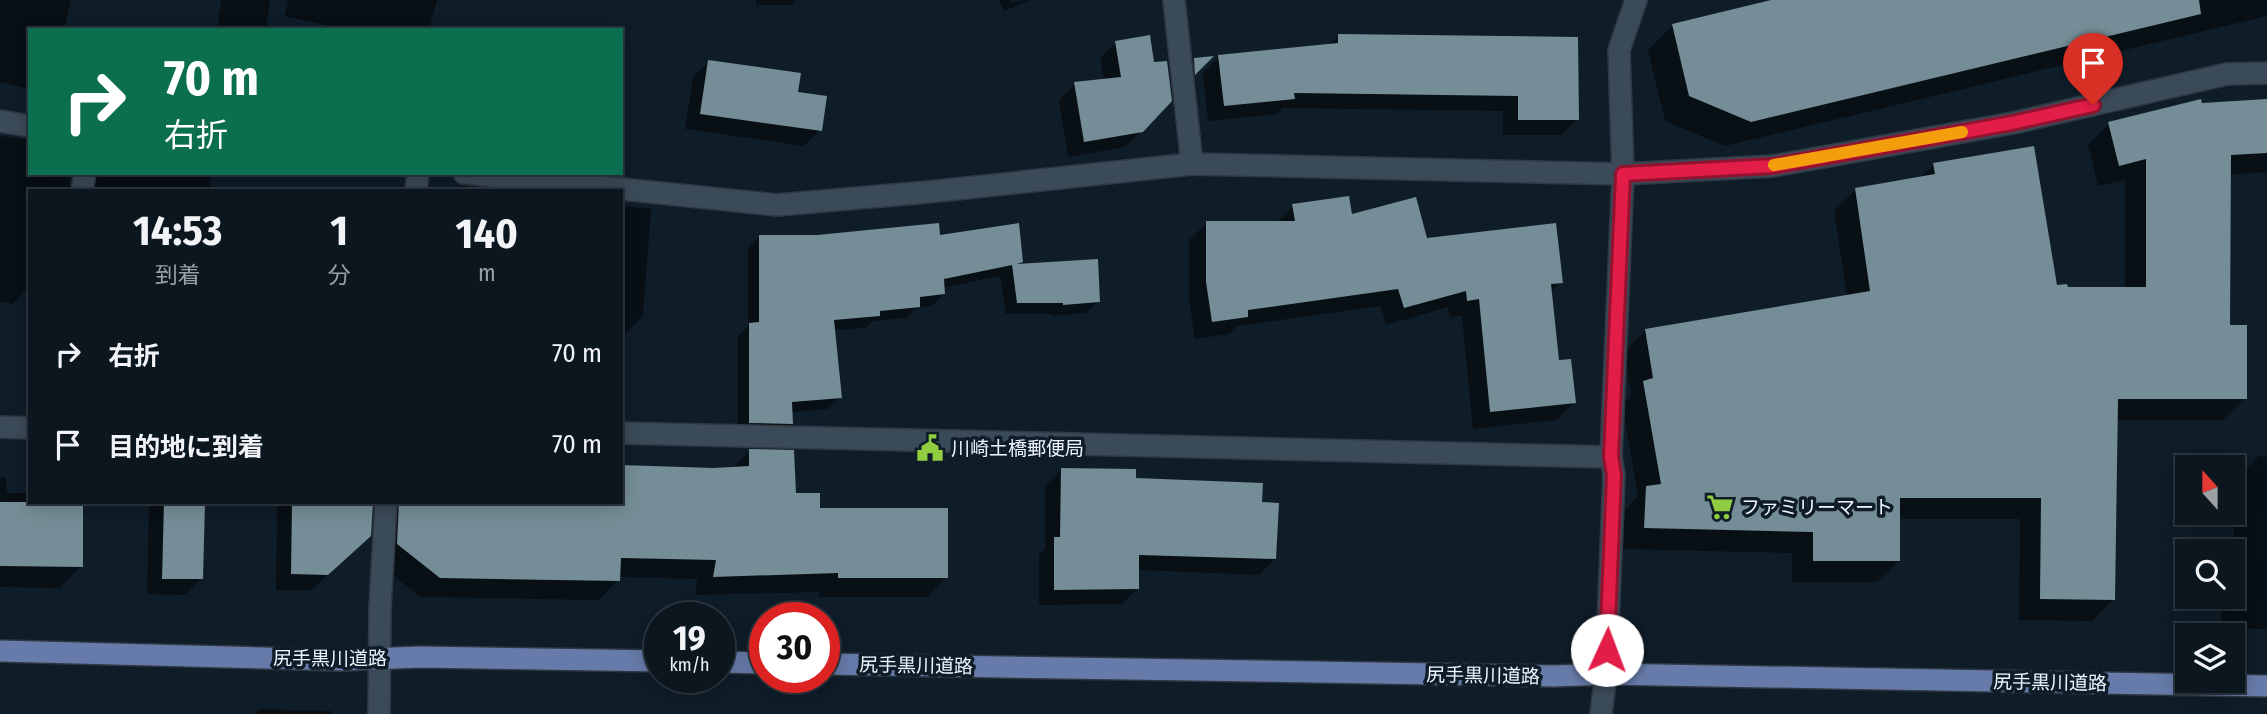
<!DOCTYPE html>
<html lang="ja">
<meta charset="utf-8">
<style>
:root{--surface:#0b161f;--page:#141f28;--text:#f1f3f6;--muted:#9a9fa4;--line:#2b353d}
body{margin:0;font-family:"Fira Sans Condensed","Noto Sans JP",sans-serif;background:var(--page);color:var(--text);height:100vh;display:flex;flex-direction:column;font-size:26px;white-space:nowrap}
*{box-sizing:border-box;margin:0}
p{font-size:23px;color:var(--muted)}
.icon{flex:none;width:38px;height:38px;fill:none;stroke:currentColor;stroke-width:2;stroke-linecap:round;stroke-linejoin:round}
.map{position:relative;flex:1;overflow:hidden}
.side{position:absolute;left:28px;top:189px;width:595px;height:315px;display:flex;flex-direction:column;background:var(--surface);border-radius:0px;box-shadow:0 4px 18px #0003,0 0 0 2px var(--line)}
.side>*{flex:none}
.top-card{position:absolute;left:28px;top:28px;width:595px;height:147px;border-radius:0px;box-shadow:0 4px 18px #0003,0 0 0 2px var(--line);background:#0b6e4f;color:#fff;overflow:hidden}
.needle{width:46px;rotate:339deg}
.buttons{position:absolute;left:2175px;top:455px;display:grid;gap:14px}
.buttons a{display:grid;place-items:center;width:70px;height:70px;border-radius:0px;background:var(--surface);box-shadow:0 4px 18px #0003,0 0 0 2px var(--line);font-size:35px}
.speed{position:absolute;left:644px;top:602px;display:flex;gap:14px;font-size:35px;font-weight:700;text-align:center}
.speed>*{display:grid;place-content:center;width:91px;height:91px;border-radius:50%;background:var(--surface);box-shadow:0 4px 18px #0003,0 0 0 2px var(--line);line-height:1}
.speed small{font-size:18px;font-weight:400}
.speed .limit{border:10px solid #d22;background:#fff;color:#111}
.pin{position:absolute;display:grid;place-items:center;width:60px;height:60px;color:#fff;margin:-72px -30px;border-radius:50% 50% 50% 0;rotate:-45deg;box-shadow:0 0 7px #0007}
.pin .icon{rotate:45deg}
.me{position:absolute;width:77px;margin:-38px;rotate:2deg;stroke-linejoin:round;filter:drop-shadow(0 0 5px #0008)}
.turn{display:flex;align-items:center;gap:24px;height:147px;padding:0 21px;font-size:32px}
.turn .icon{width:91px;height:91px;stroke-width:2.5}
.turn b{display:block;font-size:49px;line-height:60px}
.eta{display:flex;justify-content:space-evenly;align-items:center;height:119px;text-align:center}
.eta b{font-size:42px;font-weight:700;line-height:49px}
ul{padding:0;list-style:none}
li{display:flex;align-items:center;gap:21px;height:91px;padding:0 21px}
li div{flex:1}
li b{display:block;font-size:26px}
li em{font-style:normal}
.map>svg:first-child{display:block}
</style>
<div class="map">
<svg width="2267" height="714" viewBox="0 0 2267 714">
<rect width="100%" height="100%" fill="#0f1d29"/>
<path fill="#0007" d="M 0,0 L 71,0 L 64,30 L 30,30 L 30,89 L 0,82 Z
M 221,0 L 270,0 L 266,30 L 217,30 Z
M 288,0 L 437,0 L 429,30 L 347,30 L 285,16 Z
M 756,0 L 796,0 L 791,5 L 756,5 Z
M 999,0 L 1010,0 L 1011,2 L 1032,0 L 1004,11 Z
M 1779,0 L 2267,0 L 2267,16 L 1725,146 L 1665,121 L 1648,50 L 1673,25 Z
M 1339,36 L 1576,40 L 1577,119 L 1561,135 L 1503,135 L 1503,111 L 1283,108 L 1277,114 L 1208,121 L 1203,73 L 1219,57 L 1329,45 Z
M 1116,42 L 1141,131 L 1125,147 L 1068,157 L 1059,100 L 1075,84 L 1104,81 L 1100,58 Z
M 709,61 L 820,130 L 804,146 L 685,129 L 693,77 Z
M 2267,101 L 2267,172 L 2229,175 L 2228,327 L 2245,398 L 2223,420 L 2116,420 L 2114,599 L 2092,621 L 2019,620 L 2020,519 L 1899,519 L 1899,561 L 1877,582 L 1792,582 L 1792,553 L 1623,549 L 1625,510 L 1638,496 L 1622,404 L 1631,395 L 1624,352 L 1646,330 L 1847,296 L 1834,211 L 1856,189 L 1920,179 L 1934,164 L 2056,287 L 2125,289 L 2125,180 L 2098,186 L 2088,145 L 2109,124 L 2201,105 Z
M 0,136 L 30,140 L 30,173 L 211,173 L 209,191 L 81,191 L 77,178 L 70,175 L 69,191 L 30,191 L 30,285 L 13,304 L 0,302 Z
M 621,206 L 651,209 L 643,316 L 622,337 Z
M 1293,206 L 1350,216 L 1561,282 L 1550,293 L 1558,362 L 1574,402 L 1557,420 L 1473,429 L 1462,316 L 1450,317 L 1448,307 L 1386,325 L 1381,306 L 1237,326 L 1229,334 L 1195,339 L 1189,300 L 1189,240 L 1207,223 L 1277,222 Z
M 760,236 L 938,237 L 1021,262 L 1017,265 L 1098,301 L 1086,313 L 1051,316 L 1051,314 L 1006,314 L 1000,276 L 943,288 L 944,294 L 932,306 L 917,307 L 907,318 L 872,321 L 866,328 L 833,330 L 840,397 L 828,409 L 791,412 L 791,423 L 780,435 L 738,434 L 738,336 L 748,327 L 748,248 Z
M 750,451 L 794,495 L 818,510 L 946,577 L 927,597 L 819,597 L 819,592 L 695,595 L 697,579 L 619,577 L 618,580 L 599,600 L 420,597 L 382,566 L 388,521 L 407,502 L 621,502 L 732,468 Z
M 2259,456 L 2267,457 L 2267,629 L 2221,628 L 2222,597 L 2233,597 L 2234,481 Z
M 1061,470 L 1134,480 L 1261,504 L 1275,559 L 1259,575 L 1138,570 L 1138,588 L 1122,604 L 1039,605 L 1039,555 L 1045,549 L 1045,486 Z
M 0,477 L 6,477 L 7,493 L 30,493 L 30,502 L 81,566 L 60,588 L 0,587 Z
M 149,502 L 203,502 L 201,579 L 185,595 L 147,594 Z
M 277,502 L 345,502 L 353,552 L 311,590 L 276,590 Z
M 259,709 L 331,711 L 334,714 L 254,714 Z"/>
<path fill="#758d96" d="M 1771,0 L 2199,0 L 2201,14 L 1751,122 L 1689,96 L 1672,24 Z
M 1338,34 L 1578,37 L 1579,120 L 1518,120 L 1518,96 L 1294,93 L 1295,99 L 1224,106 L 1218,55 L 1338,43 Z
M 1150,35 L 1154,62 L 1167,61 L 1172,101 L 1143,132 L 1084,142 L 1074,82 L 1121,77 L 1115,41 Z
M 1214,56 L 1195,75 L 1194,58 Z
M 708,60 L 801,73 L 798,92 L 827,96 L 822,131 L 700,114 Z
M 2201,99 L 2202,103 L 2267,99 L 2267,153 L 2231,155 L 2230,325 L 2247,325 L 2247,399 L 2118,399 L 2115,600 L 2040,599 L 2041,498 L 1900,498 L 1900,561 L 1813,561 L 1813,532 L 1644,528 L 1646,486 L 1661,484 L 1643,381 L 1653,378 L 1645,329 L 1870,291 L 1855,188 L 1935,174 L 1933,163 L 2034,146 L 2057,285 L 2067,284 L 2068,287 L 2146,287 L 2146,159 L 2119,166 L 2108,122 Z
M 1349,196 L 1352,214 L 1416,197 L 1427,238 L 1556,223 L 1563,283 L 1551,284 L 1559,360 L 1571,359 L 1576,403 L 1490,412 L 1479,299 L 1467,301 L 1466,291 L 1404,308 L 1398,289 L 1248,310 L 1248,317 L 1212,322 L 1206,282 L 1206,221 L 1295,221 L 1292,204 Z
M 939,223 L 940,235 L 1019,223 L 1023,262 L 1017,264 L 1098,259 L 1100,302 L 1063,305 L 1063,303 L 1017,303 L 1012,265 L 944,279 L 945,294 L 920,297 L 920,307 L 880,311 L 880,316 L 834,320 L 842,398 L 792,402 L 793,424 L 749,423 L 749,323 L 759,322 L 759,235 L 817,235 Z
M 749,449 L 794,450 L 796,493 L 820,493 L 820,508 L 948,508 L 948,578 L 838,578 L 838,573 L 713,577 L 716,560 L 621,558 L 620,581 L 440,578 L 397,544 L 399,502 L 621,502 L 621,465 L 713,468 L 749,466 Z
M 1061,468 L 1136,469 L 1136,478 L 1263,483 L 1262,502 L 1279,503 L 1276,559 L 1139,555 L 1139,589 L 1054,590 L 1054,537 L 1060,537 Z
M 0,502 L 83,502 L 83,567 L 0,566 Z
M 164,502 L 205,502 L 203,579 L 162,579 Z
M 292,502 L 373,502 L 371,536 L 328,575 L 291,574 Z"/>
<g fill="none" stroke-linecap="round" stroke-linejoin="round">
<defs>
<path id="minor" d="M 1174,0 L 1192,164
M 0,121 L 30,126
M 464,173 L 777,205 L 928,192 L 1192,164 L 1623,174 L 1773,166 L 2013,123 L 2227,74 L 2267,73
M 82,191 L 85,173
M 416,191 L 418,173
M 0,427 L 30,428
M 621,433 L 1611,457
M 1606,674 L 1614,475 L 1611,457 L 1623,174 L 1619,50 L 1636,0
M 379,714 L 380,608 L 386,502"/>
<path id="tertiary" d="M 1601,714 L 1606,674"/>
<path id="primary" d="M 0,651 L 341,660 L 421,657 L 660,661
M 719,662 L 765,663
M 824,664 L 1554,676 L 1606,674 L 2267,686"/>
</defs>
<use href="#minor" stroke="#2f3740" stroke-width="24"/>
<use href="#tertiary" stroke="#2f3740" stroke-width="24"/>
<use href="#primary" stroke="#2f3740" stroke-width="24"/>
<use href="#minor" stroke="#3b4a58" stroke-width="21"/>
<use href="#tertiary" stroke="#3b4a58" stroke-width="21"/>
<use href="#primary" stroke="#677baa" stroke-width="21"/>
</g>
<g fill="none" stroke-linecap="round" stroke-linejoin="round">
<defs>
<path id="route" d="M 1607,650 L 1614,475 L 1611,457 L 1623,174 L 1773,166 L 2012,123 L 2093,105"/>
</defs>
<use href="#route" stroke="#92132f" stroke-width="18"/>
<use href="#route" stroke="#e11d48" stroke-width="12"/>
<path stroke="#f59e0b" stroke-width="12" d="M 1774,165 L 1962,132"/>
</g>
<defs>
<symbol id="civic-bare" viewBox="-9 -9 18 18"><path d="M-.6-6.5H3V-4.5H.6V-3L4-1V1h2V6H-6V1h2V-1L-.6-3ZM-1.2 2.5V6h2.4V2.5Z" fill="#91cd40" stroke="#0f1d29" stroke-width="2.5" paint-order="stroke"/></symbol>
<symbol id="supermarket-bare" viewBox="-9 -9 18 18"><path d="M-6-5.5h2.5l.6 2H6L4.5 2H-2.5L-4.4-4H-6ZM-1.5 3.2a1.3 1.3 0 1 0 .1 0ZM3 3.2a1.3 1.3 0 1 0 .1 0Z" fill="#91cd40" stroke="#0f1d29" stroke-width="2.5" paint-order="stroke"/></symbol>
</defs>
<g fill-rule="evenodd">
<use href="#civic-bare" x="911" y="429" width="38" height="38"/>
<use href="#supermarket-bare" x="1701" y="488" width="38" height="38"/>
</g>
<g text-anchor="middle" stroke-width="7" stroke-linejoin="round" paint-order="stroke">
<g font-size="19" fill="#ecf5fe" stroke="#0f1d29" text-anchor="start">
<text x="951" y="455">川崎土橋郵便局</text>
<text x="1741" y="514">ファミリーマート</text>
</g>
<g font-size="19" fill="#ecf5fe" stroke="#0f1d29">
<text x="330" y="665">尻手黒川道路</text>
<text transform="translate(916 665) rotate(1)" y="7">尻手黒川道路</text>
<text transform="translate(1483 675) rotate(1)" y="7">尻手黒川道路</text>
<text transform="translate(2050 682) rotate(1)" y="7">尻手黒川道路</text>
</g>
</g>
</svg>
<div class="buttons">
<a><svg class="needle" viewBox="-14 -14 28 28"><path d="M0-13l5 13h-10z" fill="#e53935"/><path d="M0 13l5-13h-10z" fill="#9a9fa4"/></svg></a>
<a><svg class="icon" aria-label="search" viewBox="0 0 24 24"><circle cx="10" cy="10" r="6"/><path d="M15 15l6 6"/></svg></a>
<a><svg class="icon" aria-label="layers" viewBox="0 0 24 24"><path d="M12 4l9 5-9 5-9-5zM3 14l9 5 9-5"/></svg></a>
</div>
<div class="speed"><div>19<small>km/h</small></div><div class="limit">30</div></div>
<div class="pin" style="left:2093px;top:105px;background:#d93025"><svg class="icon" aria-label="arrive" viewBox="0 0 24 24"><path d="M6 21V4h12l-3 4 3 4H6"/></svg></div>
<svg class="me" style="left:1607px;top:650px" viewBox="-20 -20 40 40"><circle r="19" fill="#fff"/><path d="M0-13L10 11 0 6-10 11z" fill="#e11d48"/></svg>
<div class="top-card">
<div class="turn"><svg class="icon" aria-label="right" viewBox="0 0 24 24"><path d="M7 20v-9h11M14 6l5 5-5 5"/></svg><div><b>70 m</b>右折</div></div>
</div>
<section class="side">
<div class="eta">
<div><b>14:53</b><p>到着</p></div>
<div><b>1</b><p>分</p></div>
<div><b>140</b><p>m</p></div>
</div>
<ul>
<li><svg class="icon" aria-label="right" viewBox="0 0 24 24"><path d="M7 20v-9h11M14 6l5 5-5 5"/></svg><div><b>右折</b></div><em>70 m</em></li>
<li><svg class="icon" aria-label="arrive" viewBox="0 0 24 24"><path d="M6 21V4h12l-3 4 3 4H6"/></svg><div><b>目的地に到着</b></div><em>70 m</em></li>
</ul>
</section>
</div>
